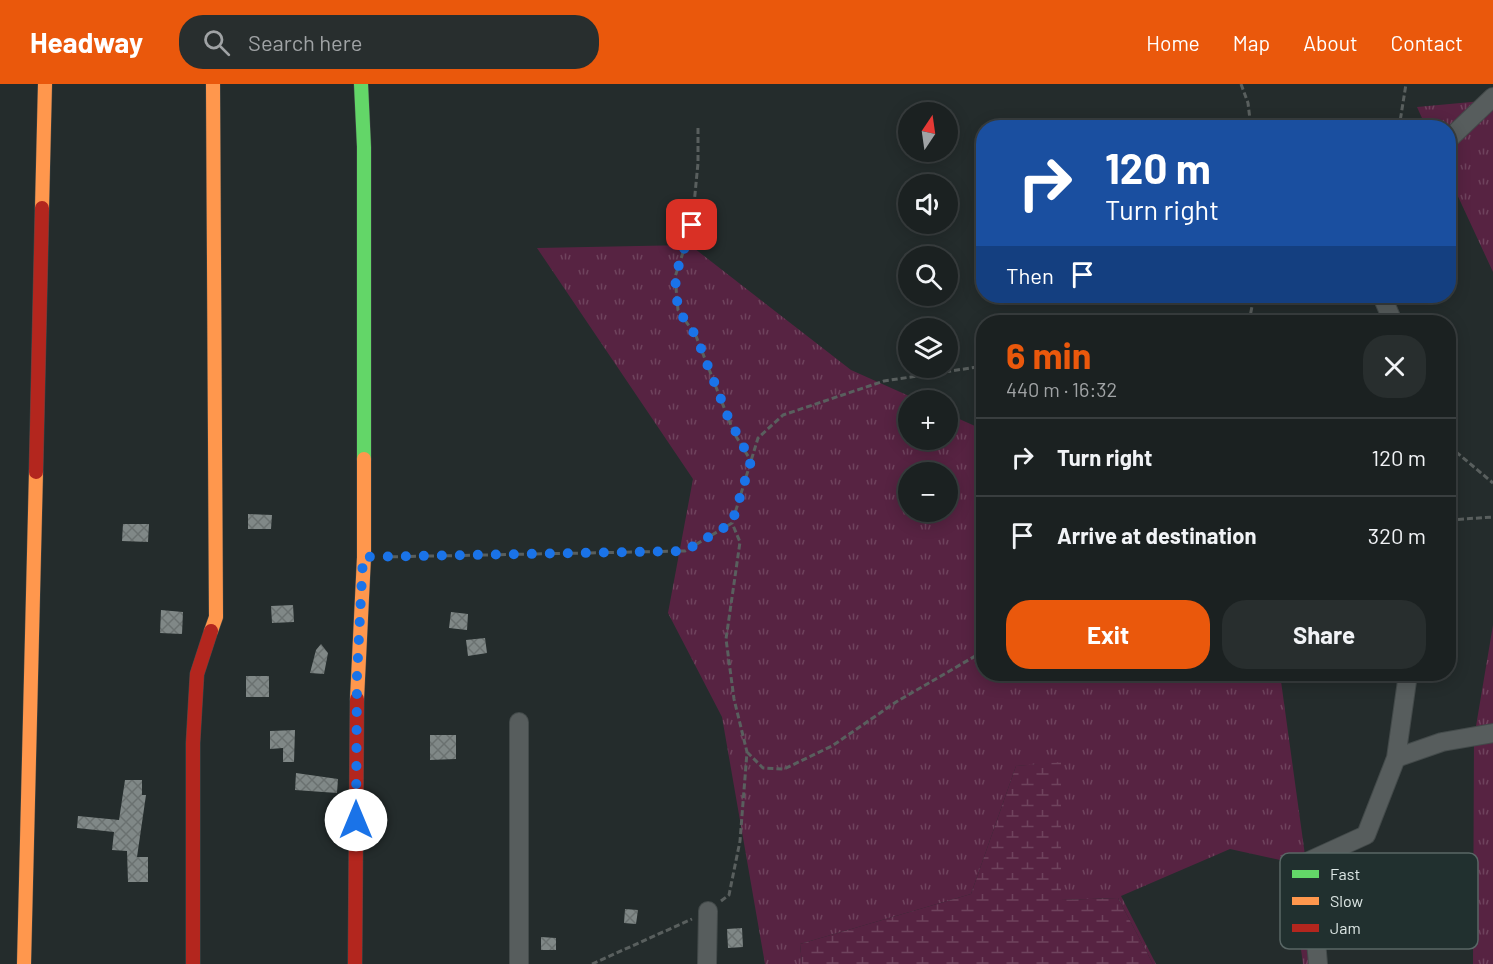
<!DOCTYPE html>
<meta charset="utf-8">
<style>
:root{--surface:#1b2121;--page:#282e2e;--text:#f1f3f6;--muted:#a0a3a5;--line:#393e3f;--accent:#ea580c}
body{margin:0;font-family:Barlow,sans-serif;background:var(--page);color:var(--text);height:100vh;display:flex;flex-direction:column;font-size:22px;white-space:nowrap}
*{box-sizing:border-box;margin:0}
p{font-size:20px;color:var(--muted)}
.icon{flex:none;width:33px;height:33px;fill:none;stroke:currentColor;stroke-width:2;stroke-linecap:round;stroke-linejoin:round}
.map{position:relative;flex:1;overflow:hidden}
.sheet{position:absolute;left:976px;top:231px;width:480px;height:366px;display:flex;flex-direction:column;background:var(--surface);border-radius:24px;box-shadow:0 3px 15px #0003,0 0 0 2px var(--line)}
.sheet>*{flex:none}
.top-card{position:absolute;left:976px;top:36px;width:480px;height:183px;border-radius:24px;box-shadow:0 3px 15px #0003,0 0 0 2px var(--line);background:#1a4fa0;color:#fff;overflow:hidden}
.needle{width:39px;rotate:13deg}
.buttons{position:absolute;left:898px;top:18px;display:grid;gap:12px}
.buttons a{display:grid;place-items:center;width:60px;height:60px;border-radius:50%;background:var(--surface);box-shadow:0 3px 15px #0003,0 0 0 2px var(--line);font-size:30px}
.pin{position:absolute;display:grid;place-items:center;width:51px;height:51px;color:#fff;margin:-26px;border-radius:12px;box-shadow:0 3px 9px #0006}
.me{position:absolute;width:66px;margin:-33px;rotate:0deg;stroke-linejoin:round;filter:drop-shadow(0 0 4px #0008)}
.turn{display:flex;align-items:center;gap:21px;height:126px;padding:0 30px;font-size:27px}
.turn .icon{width:78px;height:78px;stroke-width:2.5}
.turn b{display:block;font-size:42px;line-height:51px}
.then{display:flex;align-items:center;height:57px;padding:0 30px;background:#0003;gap:12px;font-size:22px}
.round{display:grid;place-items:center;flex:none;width:63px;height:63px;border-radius:24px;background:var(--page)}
.overview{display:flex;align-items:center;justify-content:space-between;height:102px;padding:0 30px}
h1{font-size:36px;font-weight:700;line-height:45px;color:var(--accent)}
.cta{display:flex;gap:12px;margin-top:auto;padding:12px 30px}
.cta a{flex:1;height:69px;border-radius:24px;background:var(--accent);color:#fff;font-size:24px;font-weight:700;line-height:69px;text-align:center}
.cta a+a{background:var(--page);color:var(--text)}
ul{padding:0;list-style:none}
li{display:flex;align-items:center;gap:18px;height:78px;padding:0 30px;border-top:2px solid var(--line)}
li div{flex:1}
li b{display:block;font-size:22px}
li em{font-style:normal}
header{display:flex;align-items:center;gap:36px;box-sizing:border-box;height:84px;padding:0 30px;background:var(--accent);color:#fff}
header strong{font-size:28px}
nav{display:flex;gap:33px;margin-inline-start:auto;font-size:21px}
.search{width:420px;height:54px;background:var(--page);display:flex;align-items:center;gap:15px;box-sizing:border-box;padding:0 21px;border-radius:24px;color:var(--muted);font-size:22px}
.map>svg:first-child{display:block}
</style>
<header>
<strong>Headway</strong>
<div class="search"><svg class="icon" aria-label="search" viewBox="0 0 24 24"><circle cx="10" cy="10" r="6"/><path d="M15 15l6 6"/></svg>Search here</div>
<nav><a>Home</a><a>Map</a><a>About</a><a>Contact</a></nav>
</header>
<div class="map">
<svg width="1493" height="880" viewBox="0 0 1493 880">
<defs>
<pattern id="grass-tufts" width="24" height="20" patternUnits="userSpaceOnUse" patternTransform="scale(1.5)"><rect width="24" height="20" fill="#572342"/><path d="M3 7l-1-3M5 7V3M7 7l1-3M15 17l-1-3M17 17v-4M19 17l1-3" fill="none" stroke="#6f435d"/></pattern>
<pattern id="wetland-marsh" width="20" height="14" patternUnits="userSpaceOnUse" patternTransform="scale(1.5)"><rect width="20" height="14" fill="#572342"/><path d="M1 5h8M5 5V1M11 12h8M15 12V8" fill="none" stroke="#6f435d"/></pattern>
<pattern id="building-cross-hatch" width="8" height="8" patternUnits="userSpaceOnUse" patternTransform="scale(1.5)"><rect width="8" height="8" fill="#808887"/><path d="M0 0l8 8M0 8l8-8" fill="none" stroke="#6a7170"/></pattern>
</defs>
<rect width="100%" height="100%" fill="#242c2c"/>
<path fill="url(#grass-tufts)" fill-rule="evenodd" d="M 1493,16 L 1493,188 L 1449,93 L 1449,44 L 1426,43 L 1417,23 Z
M 690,161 L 851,286 L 918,316 L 909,316 L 909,356 L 948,356 L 948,330 L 984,346 L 984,590 L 1280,590 L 1320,880 L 1303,880 L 1289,778 L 1230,765 L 1121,812 L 1156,880 L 1153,880 L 1118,814 L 1061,816 L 1061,679 L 1016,682 L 971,810 L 800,860 L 802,880 L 765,880 L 722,633 L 668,529 L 693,395 L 537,164 ZM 909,388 L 948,388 L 948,428 L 909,428 Z
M 1493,541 L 1493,880 L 1473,880 L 1474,654 Z"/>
<path fill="url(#wetland-marsh)" d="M 1061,678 L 1061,816 L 1118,814 L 1153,880 L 802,880 L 800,860 L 971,810 L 1016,682 Z"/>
<path fill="url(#building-cross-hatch)" d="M 248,430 L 272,431 L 271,445 L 248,445 Z
M 123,440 L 149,440 L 148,458 L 122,457 Z
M 293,521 L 294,538 L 272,539 L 271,522 Z
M 161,526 L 183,528 L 182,550 L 160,549 Z
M 451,528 L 468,530 L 467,546 L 449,544 Z
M 485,554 L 487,569 L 468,572 L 466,556 Z
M 321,560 L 328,569 L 324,590 L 310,589 L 316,566 Z
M 246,592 L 269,592 L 269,613 L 246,613 Z
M 295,646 L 294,678 L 283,678 L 283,664 L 270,665 L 270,647 Z
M 430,651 L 456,651 L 456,675 L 430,676 Z
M 296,689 L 338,695 L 337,709 L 295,706 Z
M 125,696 L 142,696 L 142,711 L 146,711 L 137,773 L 148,773 L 148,798 L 128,798 L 127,767 L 112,766 L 114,748 L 77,744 L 78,732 L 119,736 Z
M 625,825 L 638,826 L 636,840 L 624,839 Z
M 742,844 L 743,863 L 728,864 L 727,845 Z
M 541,853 L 556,854 L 556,866 L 541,866 Z"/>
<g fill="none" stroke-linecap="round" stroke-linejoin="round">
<defs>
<path id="street" d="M 1449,55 L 1493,13
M 1382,212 L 1393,238
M 519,638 L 519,880
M 1396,674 L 1442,658 L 1493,649
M 707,880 L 708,827
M 1318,880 L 1309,777 L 1366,751 L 1396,674 L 1408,590"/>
<path id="fast" d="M 361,0 L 364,63 L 364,375"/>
<path id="slow" d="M 42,124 L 45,0
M 211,547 L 216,533 L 213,0
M 357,615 L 364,473 L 364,375
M 24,880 L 36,388"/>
<path id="jam" d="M 36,388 L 42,124
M 193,880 L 193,659 L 197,590 L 211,547
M 355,880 L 357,615"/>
</defs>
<use href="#street" stroke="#434a4a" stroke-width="20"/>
<use href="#fast" stroke="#434a4a" stroke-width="15"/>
<use href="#slow" stroke="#434a4a" stroke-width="15"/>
<use href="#jam" stroke="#434a4a" stroke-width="15"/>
<path stroke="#595f5e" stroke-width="3" stroke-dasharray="6 3" stroke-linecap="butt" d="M 1241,0 L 1248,19 L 1251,44
M 698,44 L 698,79 L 692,141 L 675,193 L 678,226 L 696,252 L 734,349 L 751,377
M 1399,44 L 1406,0
M 1249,238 L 1254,212
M 1449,362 L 1493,399
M 1449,436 L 1493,433
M 383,473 L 685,467 L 732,439 L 758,354 L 783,331 L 884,297 L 984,282
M 747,668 L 763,684 L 784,685 L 832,662 L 896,618 L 984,567
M 721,817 L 729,811 L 740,757 L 747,668 L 734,615 L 726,555 L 740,458 L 732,439
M 592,880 L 692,835"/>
<use href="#street" stroke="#575d5d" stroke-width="18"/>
<use href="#fast" stroke="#63d668" stroke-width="14"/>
<use href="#slow" stroke="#ff974d" stroke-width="14"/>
<use href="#jam" stroke="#b3261e" stroke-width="14"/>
</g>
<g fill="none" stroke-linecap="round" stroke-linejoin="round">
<path stroke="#1a73e8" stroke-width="10" stroke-dasharray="0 18" d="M 356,736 L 357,592 L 363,473 L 685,467 L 732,439 L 751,377 L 728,333 L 696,252 L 678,226 L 675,193 L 692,141"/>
</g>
<rect x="1280" y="769" width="198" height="96" rx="9" fill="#21302f" stroke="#596766" stroke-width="1.5"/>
<rect x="1292" y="786" width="27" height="8" fill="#63d668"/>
<rect x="1292" y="813" width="27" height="8" fill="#ff974d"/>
<rect x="1292" y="840" width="27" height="8" fill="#b3261e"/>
<g font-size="16" fill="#dde7e5">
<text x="1330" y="796">Fast</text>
<text x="1330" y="823">Slow</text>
<text x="1330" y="850">Jam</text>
</g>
</svg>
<div class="buttons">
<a><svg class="needle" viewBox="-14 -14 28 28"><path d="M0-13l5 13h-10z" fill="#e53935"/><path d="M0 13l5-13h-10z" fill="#a0a3a5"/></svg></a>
<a><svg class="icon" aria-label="sound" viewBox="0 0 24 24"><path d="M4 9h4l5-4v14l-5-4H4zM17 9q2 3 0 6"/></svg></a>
<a><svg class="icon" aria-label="search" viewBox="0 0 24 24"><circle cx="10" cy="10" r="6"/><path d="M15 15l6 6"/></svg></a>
<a><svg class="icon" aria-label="layers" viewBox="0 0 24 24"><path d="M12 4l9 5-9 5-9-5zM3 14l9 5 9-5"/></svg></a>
<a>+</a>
<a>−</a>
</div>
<div class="pin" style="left:692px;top:141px;background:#d93025"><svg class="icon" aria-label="arrive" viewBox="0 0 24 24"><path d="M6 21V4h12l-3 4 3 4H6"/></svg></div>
<svg class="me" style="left:356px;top:736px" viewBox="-20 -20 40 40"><circle r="19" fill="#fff"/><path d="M0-13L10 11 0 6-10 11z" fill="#1a73e8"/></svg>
<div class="top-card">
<div class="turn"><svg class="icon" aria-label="right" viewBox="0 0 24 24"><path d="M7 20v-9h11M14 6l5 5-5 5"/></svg><div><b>120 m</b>Turn right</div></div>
<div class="then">Then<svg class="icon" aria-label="arrive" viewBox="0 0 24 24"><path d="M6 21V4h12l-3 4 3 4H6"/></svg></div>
</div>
<section class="sheet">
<div class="overview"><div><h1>6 min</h1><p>440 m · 16:32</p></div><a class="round"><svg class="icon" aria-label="close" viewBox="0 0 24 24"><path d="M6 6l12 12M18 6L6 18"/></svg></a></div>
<ul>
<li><svg class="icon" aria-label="right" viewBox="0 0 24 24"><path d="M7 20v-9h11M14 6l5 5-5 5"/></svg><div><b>Turn right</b></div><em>120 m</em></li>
<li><svg class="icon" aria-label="arrive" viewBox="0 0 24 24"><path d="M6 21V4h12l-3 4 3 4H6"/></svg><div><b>Arrive at destination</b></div><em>320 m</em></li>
</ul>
<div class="cta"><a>Exit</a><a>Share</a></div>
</section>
</div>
